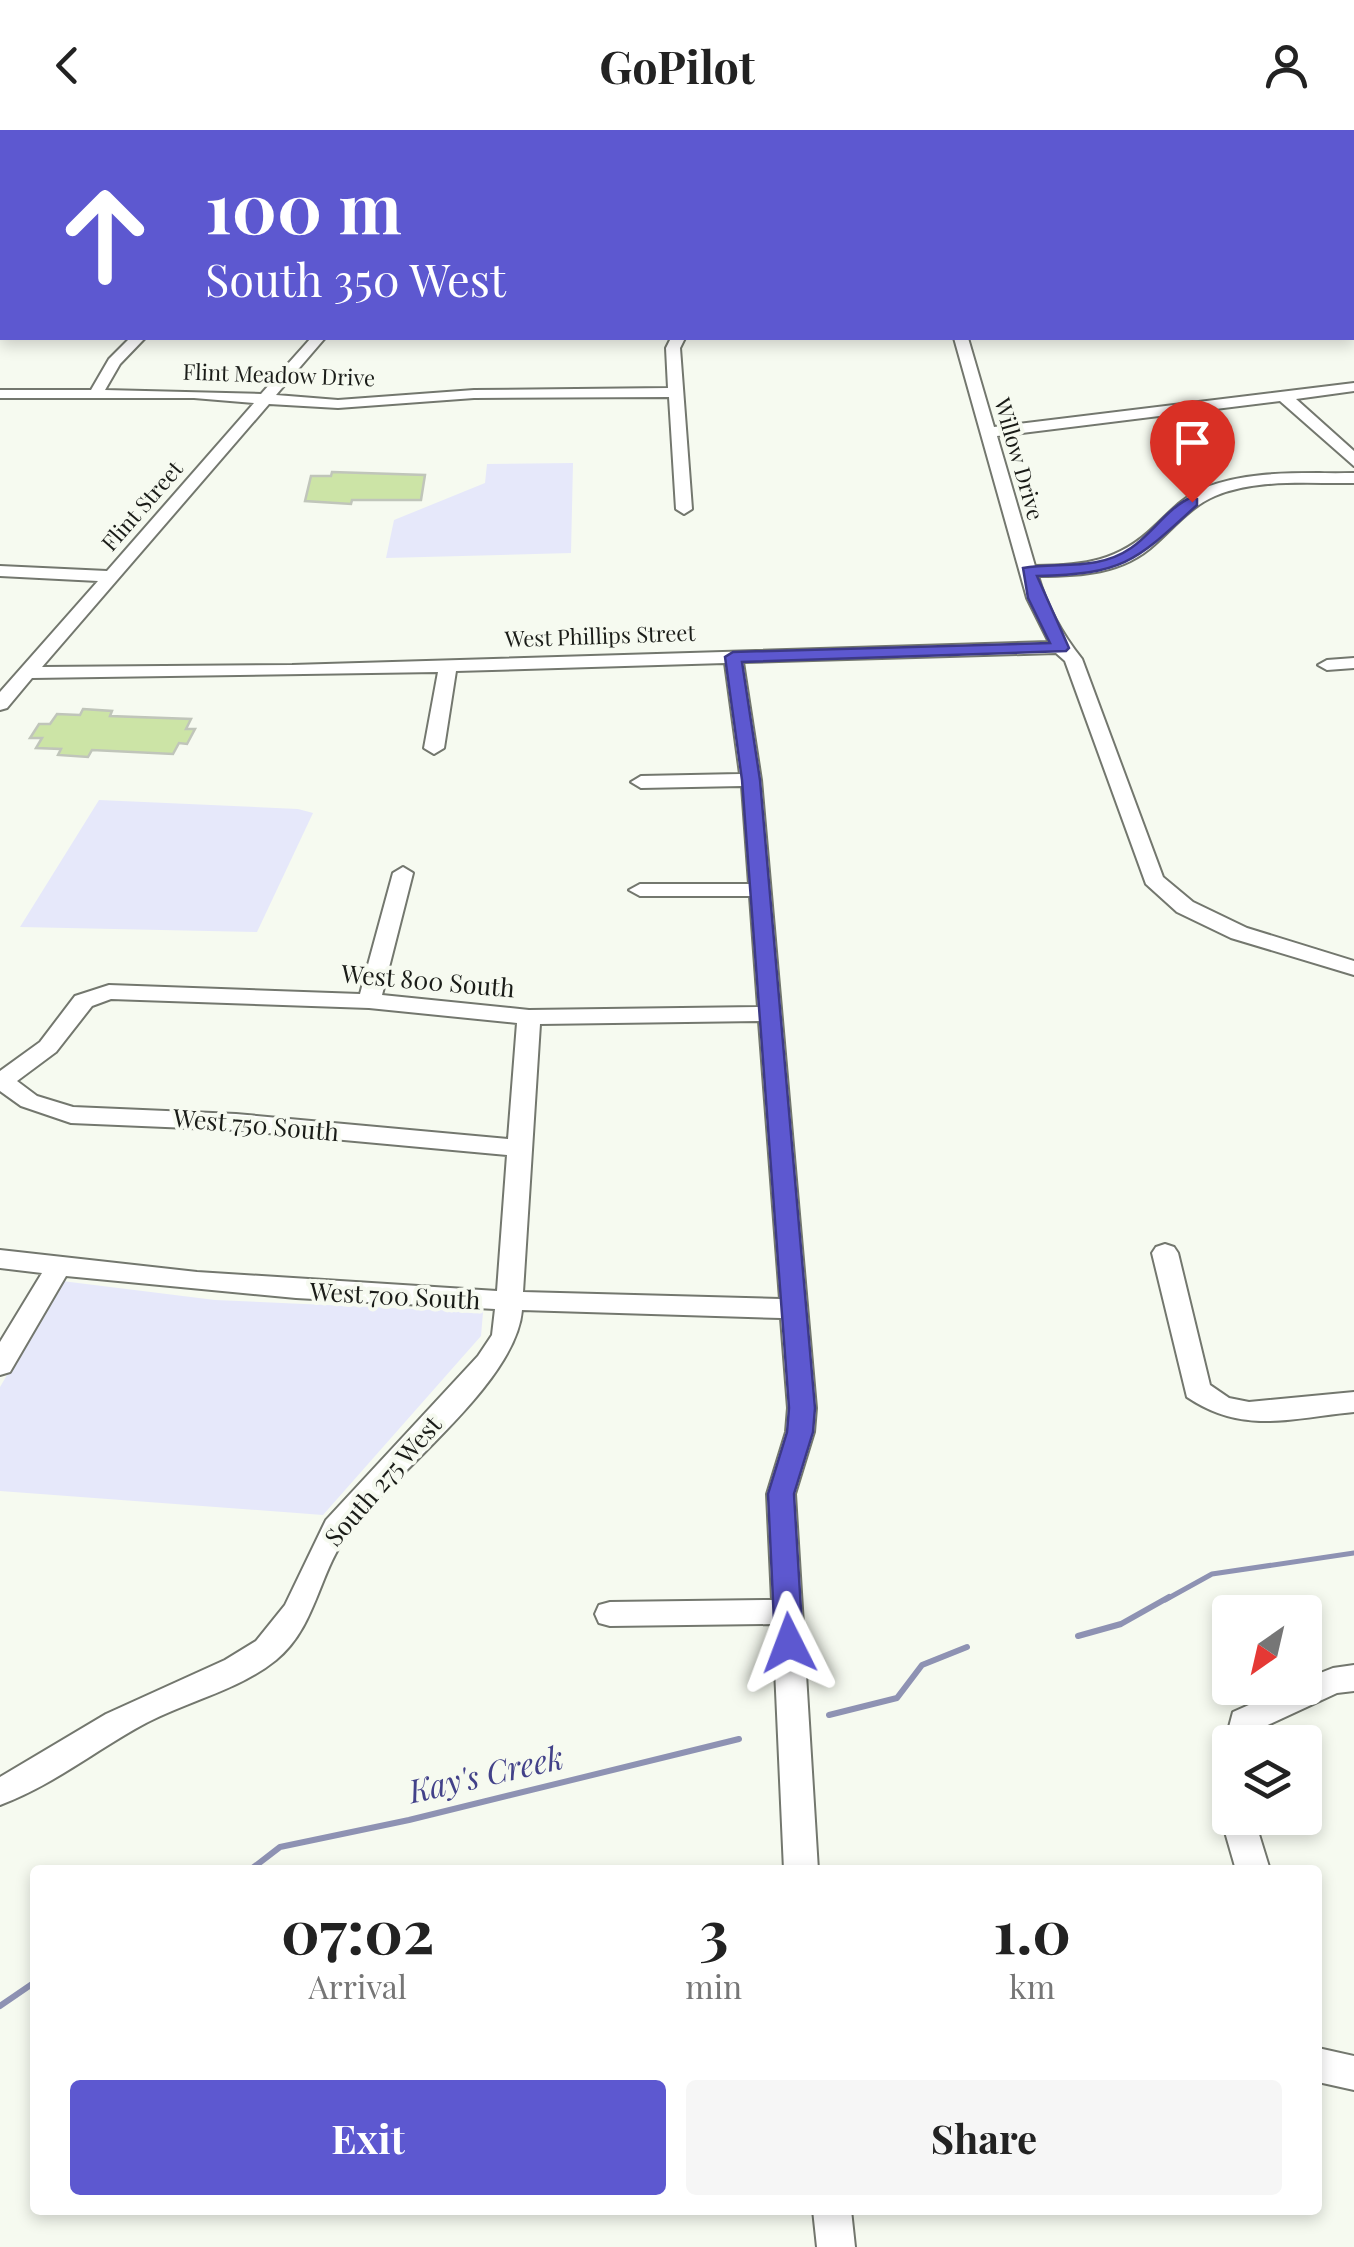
<!DOCTYPE html>
<style>
:root{--surface:#fff;--page:#f6f6f6;--text:#222;--muted:#767676;--accent:#5d58d0}
body{margin:0;font-family:"Playfair Display",serif;background:var(--page);color:var(--text);height:100vh;display:flex;flex-direction:column;font-size:38px;white-space:nowrap}
*{box-sizing:border-box;margin:0}
p{font-size:32px;color:var(--muted)}
.icon{flex:none;width:55px;height:55px;fill:none;stroke:currentColor;stroke-width:2;stroke-linecap:round;stroke-linejoin:round}
.map{position:relative;flex:1;overflow:hidden}
.side{position:absolute;left:30px;top:1735px;width:1292px;height:350px;display:flex;flex-direction:column;background:var(--surface);border-radius:10px;box-shadow:0 5px 15px #0003}
.side>*{flex:none}
.hud{position:absolute;left:0px;top:0px;width:1355px;height:210px;box-shadow:0 5px 15px #0003;background:#5d58d0;color:#fff;overflow:hidden}
.needle{width:65px;rotate:214deg}
.buttons{position:absolute;left:1212px;top:1465px;display:grid;gap:20px}
.buttons a{display:grid;place-items:center;width:110px;height:110px;border-radius:10px;background:var(--surface);box-shadow:0 5px 15px #0003;font-size:50px}
.pin{position:absolute;display:grid;place-items:center;width:85px;height:85px;color:#fff;margin:-102px -42px;border-radius:50% 50% 50% 0;rotate:-45deg;box-shadow:0 0 10px #0007}
.pin .icon{rotate:45deg}
.me{position:absolute;width:110px;margin:-55px;rotate:357deg;stroke-linejoin:round;filter:drop-shadow(0 0 8px #0008)}
.turn{display:flex;align-items:center;gap:35px;height:210px;padding:0 40px;font-size:45px}
.turn .icon{width:130px;height:130px;stroke-width:2.5}
.turn b{display:block;font-size:70px;line-height:85px}
.eta{display:flex;justify-content:space-evenly;align-items:center;height:170px;text-align:center}
.eta b{font-size:60px;font-weight:700;line-height:70px}
.cta{display:flex;gap:20px;margin-top:auto;padding:20px 40px}
.cta a{flex:1;height:115px;border-radius:10px;background:var(--accent);color:#fff;font-size:40px;font-weight:700;line-height:115px;text-align:center}
.cta a+a{background:var(--page);color:var(--text)}
header{display:flex;justify-content:space-between;align-items:center;height:130px;padding:0 40px;background:var(--surface);font-size:45px;font-weight:700}
.map>svg:first-child{display:block}
</style>
<header><svg class="icon" aria-label="back" viewBox="0 0 24 24"><path d="M15 5l-7 7 7 7"/></svg>GoPilot<svg class="icon" aria-label="person" viewBox="0 0 24 24"><circle cx="12" cy="8" r="4"/><path d="M4 21q1-7 8-7t8 7"/></svg></header>
<div class="map">
<svg width="1354" height="2117" viewBox="0 0 1354 2117">
<rect width="100%" height="100%" fill="#f6faf0"/>
<path fill="#e6e8fa" d="M 0,0 L 400,0 L 2,2 L 2,35 Z
M 573,333 L 571,423 L 386,428 L 394,390 L 485,353 L 487,334 Z
M 99,670 L 298,679 L 313,683 L 257,802 L 20,797 Z
M 62,1151 L 215,1170 L 483,1182 L 481,1206 L 323,1385 L 0,1361 L 0,1257 Z"/>
<g fill="none" stroke-linecap="round" stroke-linejoin="round">
<path stroke="#8e92b3" stroke-width="5" d="M 1165,1470 L 1212,1444 L 1354,1423"/>
<path stroke="#8e92b3" stroke-width="6" d="M 1078,1506 L 1121,1494 L 1169,1467
M 829,1585 L 897,1568 L 922,1535 L 967,1517
M 250,1740 L 280,1717 L 409,1690 L 739,1609
M 0,1876 L 35,1852"/>
</g>
<path fill="#cce4a6" stroke="#c0c5ba" stroke-width="2.5" d="M 332,342 L 425,345 L 421,370 L 352,370 L 351,374 L 305,371 L 311,346 L 331,346 Z
M 83,579 L 112,581 L 110,586 L 191,589 L 186,599 L 195,599 L 187,614 L 179,613 L 173,624 L 92,620 L 88,627 L 58,625 L 61,619 L 36,618 L 42,608 L 30,608 L 39,594 L 50,594 L 57,584 L 80,585 Z"/>
<g fill="none" stroke-linecap="round" stroke-linejoin="round">
<defs>
<path id="minor" d="M 942,0 L 962,0 L 964,2 L 944,2 Z
M 1184,0 L 1197,0 L 1199,2 L 1186,2 Z
M 1352,29 L 1354,29 L 1354,37 L 1352,37 Z
M 0,34 L 2,35 L 2,41 L 0,42 Z
M 1352,47 L 1354,48 L 1354,56 L 1352,55 Z
M 2,73 L 2,81 L 0,82 L 0,74 Z
M 0,138 L 2,139 L 2,147 L 0,146 Z
M 1354,145 L 1354,154 L 1352,154 L 1352,145 Z
M 130,208 L 145,208 L 120,234 L 105,260 L 261,264 L 311,208 L 325,208 L 276,265 L 338,270 L 474,260 L 668,258 L 666,218 L 671,208 L 685,208 L 680,218 L 692,379 L 684,384 L 676,379 L 669,267 L 474,268 L 338,278 L 269,274 L 42,537 L 292,535 L 1049,512 L 1027,468 L 954,208 L 968,208 L 994,297 L 1354,253 L 1354,261 L 1296,269 L 1354,321 L 1354,336 L 1280,271 L 997,306 L 1035,436 C 1084,436 1119,431 1154,397 C 1169,383 1183,367 1202,359 C 1249,339 1304,344 1354,343 L 1354,353 C 1309,354 1258,348 1215,366 C 1191,376 1174,397 1155,414 C 1123,444 1080,446 1038,446 C 1047,477 1062,504 1082,529 L 1163,747 L 1193,772 L 1247,798 L 1354,831 L 1354,845 L 1231,808 L 1177,782 L 1146,754 L 1065,531 L 1056,523 L 743,532 L 761,650 L 816,1278 L 814,1302 L 795,1364 L 818,1740 L 784,1740 L 773,1494 L 610,1496 L 599,1493 L 595,1484 L 599,1475 L 610,1472 L 772,1470 L 767,1364 L 786,1302 L 788,1278 L 781,1188 L 522,1180 C 516,1254 392,1344 347,1405 C 318,1445 316,1497 276,1530 C 239,1560 188,1571 146,1593 C 97,1619 52,1656 0,1675 L 0,1647 L 106,1584 L 225,1530 L 256,1511 L 285,1475 L 326,1390 L 478,1226 L 492,1205 L 495,1179 L 296,1168 L 66,1146 L 10,1242 L 0,1245 L 0,1212 L 42,1143 L 0,1138 L 0,1120 L 197,1142 L 497,1161 L 507,1025 L 236,1000 L 71,993 L 21,976 L 0,961 L 0,941 L 40,912 L 75,866 L 109,855 L 360,864 L 393,743 L 403,737 L 413,743 L 382,865 L 529,880 L 758,877 L 750,766 L 640,766 L 629,760 L 640,754 L 749,754 L 742,656 L 641,658 L 631,652 L 641,646 L 740,644 L 725,533 L 456,541 L 444,618 L 434,624 L 424,618 L 438,542 L 32,548 L 7,578 L 0,580 L 0,562 L 98,451 L 0,446 L 0,436 L 107,441 L 254,273 L 194,268 L 0,268 L 0,260 L 91,260 L 109,229 ZM 111,869 L 369,878 L 517,893 L 508,1009 L 236,984 L 73,977 L 37,966 L 17,951 L 56,922 L 92,876 ZM 759,891 L 780,1169 L 523,1162 L 540,894 Z
M 1354,528 L 1354,538 L 1327,540 L 1318,535 L 1327,530 Z
M 1165,1114 L 1174,1117 L 1178,1123 L 1210,1255 L 1229,1268 L 1249,1272 L 1354,1262 L 1354,1282 C 1291,1288 1243,1305 1187,1267 L 1152,1123 L 1156,1117 Z
M 1354,1535 L 1354,1561 L 1337,1563 L 1259,1599 L 1257,1612 L 1230,1612 L 1230,1622 L 1225,1612 L 1233,1582 L 1287,1558 L 1305,1558 L 1305,1549 L 1333,1538 Z
M 1230,1677 L 1230,1688 L 1254,1688 L 1270,1740 L 1236,1740 L 1221,1688 Z
M 1318,1918 L 1354,1926 L 1354,1960 L 1318,1952 Z
M 813,2080 L 851,2080 L 855,2117 L 817,2117 Z"/>
<path id="major" d="M 697,0 L 722,0 L 723,2 L 698,2 Z
M 1352,129 L 1354,129 L 1354,140 L 1352,140 Z"/>
</defs>
<use href="#minor" stroke="#73776e" stroke-width="4"/>
<use href="#major" stroke="#73776e" stroke-width="4"/>
<use href="#minor" fill="#fff" fill-rule="evenodd"/>
<use href="#major" fill="#fff" fill-rule="evenodd"/>
</g>
<path fill="#5d58d0" stroke="#3c3987" stroke-width="2.5" d="M 1192,367 L 1197,369 L 1197,375 C 1135,432 1124,444 1037,446 L 1069,518 L 1066,521 L 742,532 L 760,650 L 815,1278 L 813,1302 L 794,1364 L 803,1513 L 799,1521 L 789,1524 L 779,1521 L 775,1513 L 768,1364 L 787,1302 L 789,1278 L 742,650 L 725,527 L 733,522 L 1050,513 L 1028,468 L 1023,438 C 1059,432 1098,441 1131,418 C 1152,404 1168,377 1192,367 Z"/>
<g text-anchor="middle" stroke-width="8" stroke-linejoin="round" paint-order="stroke">
<g font-size="22" fill="#1a1c18" stroke="#f6faf0">
<text transform="translate(279 245) rotate(2)" y="8">Flint Meadow Drive</text>
<text transform="translate(1019 329) rotate(74)" y="8">Willow Drive</text>
<text transform="translate(142 376) rotate(-49)" y="8">Flint Street</text>
<text transform="translate(600 506) rotate(-2)" y="8">West Phillips Street</text>
</g>
<g font-size="25" fill="#1a1c18" stroke="#f6faf0">
<text transform="translate(428 851) rotate(5)" y="9">West 800 South</text>
<text transform="translate(256 995) rotate(5)" y="9">West 750 South</text>
<text transform="translate(395 1166) rotate(3)" y="9">West 700 South</text>
<text transform="translate(383 1351) rotate(-49)" y="9">South 275 West</text>
</g>
<g font-size="32" font-style="italic" fill="#424189" stroke="#f6faf0">
<text transform="translate(486 1645) rotate(-13)" y="11">Kay's Creek</text>
</g>
</g>
</svg>
<div class="buttons">
<a><svg class="needle" viewBox="-14 -14 28 28"><path d="M0-13l5 13h-10z" fill="#e53935"/><path d="M0 13l5-13h-10z" fill="#767676"/></svg></a>
<a><svg class="icon" aria-label="layers" viewBox="0 0 24 24"><path d="M12 4l9 5-9 5-9-5zM3 14l9 5 9-5"/></svg></a>
</div>
<div class="pin" style="left:1192px;top:372px;background:#d93025"><svg class="icon" aria-label="arrive" viewBox="0 0 24 24"><path d="M6 21V4h12l-3 4 3 4H6"/></svg></div>
<svg class="me" style="left:789px;top:1513px" viewBox="-20 -20 40 40"><path d="M0-17L14 15 0 8-14 15z" fill="#5d58d0" stroke="#fff" stroke-width="4"/></svg>
<div class="hud">
<div class="turn"><svg class="icon" aria-label="ahead" viewBox="0 0 24 24"><path d="M12 20V5M6 11l6-6 6 6"/></svg><div><b>100 m</b>South 350 West</div></div>
</div>
<section class="side">
<div class="eta">
<div><b>07:02</b><p>Arrival</p></div>
<div><b>3</b><p>min</p></div>
<div><b>1.0</b><p>km</p></div>
</div>
<div class="cta"><a>Exit</a><a>Share</a></div>
</section>
</div>
